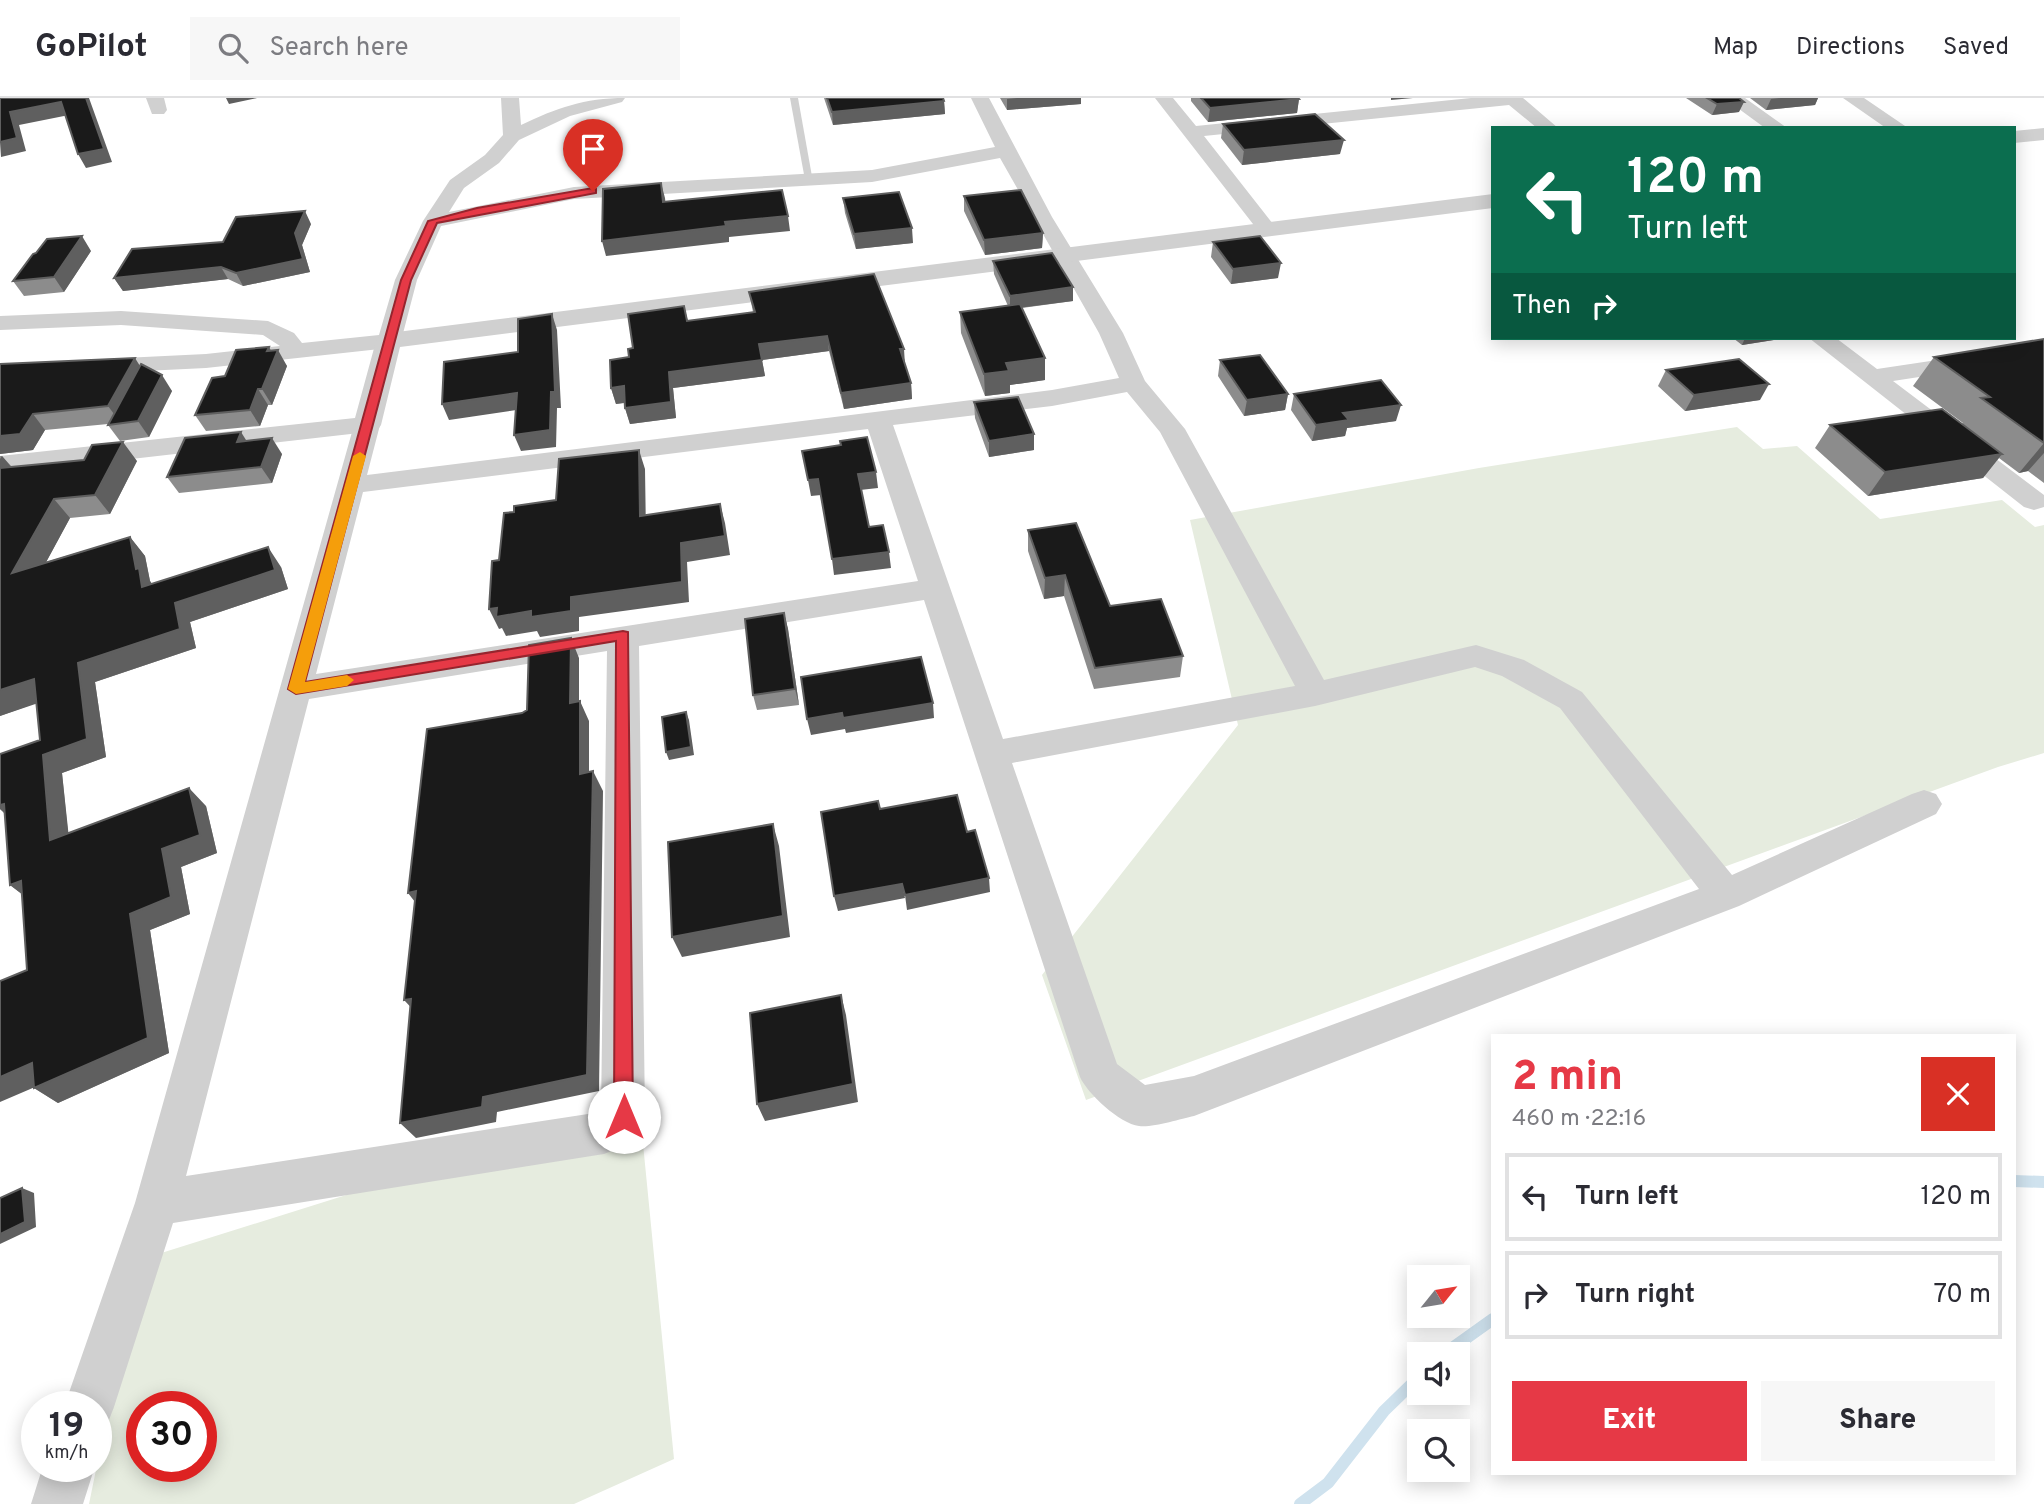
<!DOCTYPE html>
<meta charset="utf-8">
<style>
:root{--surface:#fff;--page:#f7f7f7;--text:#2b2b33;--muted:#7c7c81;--line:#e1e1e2;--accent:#e63946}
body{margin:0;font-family:Overpass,sans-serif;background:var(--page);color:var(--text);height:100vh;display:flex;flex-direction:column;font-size:26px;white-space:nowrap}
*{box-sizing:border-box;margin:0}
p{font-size:23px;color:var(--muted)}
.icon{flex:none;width:38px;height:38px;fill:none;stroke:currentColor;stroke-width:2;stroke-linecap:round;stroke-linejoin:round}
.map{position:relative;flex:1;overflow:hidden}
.panel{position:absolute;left:1491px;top:936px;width:525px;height:441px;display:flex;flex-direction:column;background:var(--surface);border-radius:0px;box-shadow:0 4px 18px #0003}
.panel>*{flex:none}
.hud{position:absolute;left:1491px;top:28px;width:525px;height:214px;border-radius:0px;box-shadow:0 4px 18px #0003;background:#0b6e4f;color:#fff;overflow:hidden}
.needle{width:46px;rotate:60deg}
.tools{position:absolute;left:1407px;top:1167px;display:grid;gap:14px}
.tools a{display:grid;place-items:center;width:63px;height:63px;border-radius:0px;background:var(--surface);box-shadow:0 4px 18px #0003;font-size:35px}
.speed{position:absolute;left:21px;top:1293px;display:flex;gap:14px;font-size:35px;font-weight:700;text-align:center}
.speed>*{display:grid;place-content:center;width:91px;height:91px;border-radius:50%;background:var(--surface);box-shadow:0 4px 18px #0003;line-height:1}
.speed small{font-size:18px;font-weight:400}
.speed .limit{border:10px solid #d22;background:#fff;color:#111}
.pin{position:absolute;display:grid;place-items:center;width:60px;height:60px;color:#fff;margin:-72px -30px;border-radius:50% 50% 50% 0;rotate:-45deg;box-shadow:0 0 7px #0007}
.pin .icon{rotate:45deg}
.me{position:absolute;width:77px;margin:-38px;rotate:0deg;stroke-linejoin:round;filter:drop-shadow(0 0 5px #0008)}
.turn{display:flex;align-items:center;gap:24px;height:147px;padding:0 21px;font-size:32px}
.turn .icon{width:91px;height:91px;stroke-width:2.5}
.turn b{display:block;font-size:49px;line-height:60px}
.then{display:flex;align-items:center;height:66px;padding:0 21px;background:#0003;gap:14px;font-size:26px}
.round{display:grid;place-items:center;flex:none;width:74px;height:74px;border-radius:0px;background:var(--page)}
.overview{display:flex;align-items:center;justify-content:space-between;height:119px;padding:0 21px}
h1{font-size:42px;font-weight:800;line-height:52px;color:var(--accent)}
.primary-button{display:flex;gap:14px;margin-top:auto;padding:14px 21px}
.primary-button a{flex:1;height:80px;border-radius:0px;background:var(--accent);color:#fff;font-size:28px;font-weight:800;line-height:80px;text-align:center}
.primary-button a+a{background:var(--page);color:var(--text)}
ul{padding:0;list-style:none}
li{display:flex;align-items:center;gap:21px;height:88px;margin:0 14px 10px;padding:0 7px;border:4px solid var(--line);border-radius:0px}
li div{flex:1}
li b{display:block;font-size:26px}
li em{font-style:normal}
header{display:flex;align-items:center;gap:42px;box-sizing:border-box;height:98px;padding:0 35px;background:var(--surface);border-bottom:2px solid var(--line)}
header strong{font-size:33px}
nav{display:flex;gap:38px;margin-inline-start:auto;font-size:24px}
.search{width:490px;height:63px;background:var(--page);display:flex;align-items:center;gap:18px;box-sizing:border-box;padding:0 24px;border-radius:0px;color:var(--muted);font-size:26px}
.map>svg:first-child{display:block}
</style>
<header>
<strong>GoPilot</strong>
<div class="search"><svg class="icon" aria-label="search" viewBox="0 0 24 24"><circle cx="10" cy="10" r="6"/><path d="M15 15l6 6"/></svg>Search here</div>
<nav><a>Map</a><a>Directions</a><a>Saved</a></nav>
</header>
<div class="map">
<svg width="2044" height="1406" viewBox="0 0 2044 1406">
<rect width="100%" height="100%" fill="#fff"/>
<path fill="#e6ecdf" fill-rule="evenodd" d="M 1737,329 L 1763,351 L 1797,348 L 1880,421 L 2002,402 L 2035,429 L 2044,427 L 2044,655 L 1998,669 L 1086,1002 L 1042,877 L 1238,627 L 1190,422 L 1479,370 Z
M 639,1005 L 674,1361 L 574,1406 L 89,1406 L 139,1162 ZM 142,1309 L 201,1309 L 201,1368 L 142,1368 Z"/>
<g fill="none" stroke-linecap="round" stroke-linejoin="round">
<path stroke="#cfe2ee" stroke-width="12" d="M 2014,1083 L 2044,1084
M 1444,1256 L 1493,1221
M 1300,1406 L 1328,1385 L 1384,1313 L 1419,1279"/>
<path fill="#d0d0d0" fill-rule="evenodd" d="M 790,0 L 798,0 L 813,84 L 805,82 Z"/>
<path fill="#d0d0d0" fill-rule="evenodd" d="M 146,0 L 164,0 L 167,12 L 164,16 L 152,16 Z
M 501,0 L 519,0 L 521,27 C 557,10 584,0 625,0 L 622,4 L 570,18 L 519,42 L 499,65 L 464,90 L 449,114 L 574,89 L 872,72 L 995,49 L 971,0 L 989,0 L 1052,119 L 1123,235 L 1145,283 L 1185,331 L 1324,582 L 1476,547 L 1524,562 L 1582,594 L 1732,777 L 1912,696 L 1924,692 L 1936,696 L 1942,706 L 1936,716 L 1739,808 L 1194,1018 C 1180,1021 1152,1030 1139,1028 C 1120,1026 1087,995 1080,979 L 924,502 L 639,548 L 645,1019 C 635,1044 629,1046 604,1056 L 173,1125 L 114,1309 L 107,1327 L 96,1331 L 96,1309 L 64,1309 L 135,1105 L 354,327 L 358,322 L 367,319 L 376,322 L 380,327 L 367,377 L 1052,292 L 1119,280 L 1099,235 L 1000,60 L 872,84 L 574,101 L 441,128 L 417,182 L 401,243 L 397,248 L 389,250 L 206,270 L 0,280 L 0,266 L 206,256 L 280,248 L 263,237 L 121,227 L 0,232 L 0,218 L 121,213 L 268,223 L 294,235 L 302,245 L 379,237 L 395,182 L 423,123 L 450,82 L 485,57 L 503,37 ZM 1127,294 L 1160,334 L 1295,588 L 1003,641 L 893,327 L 1052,308 ZM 868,331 L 918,483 L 316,576 L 363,394 ZM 607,553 L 601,1014 L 186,1078 L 309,601 ZM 1475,569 L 1502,578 L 1560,610 L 1699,791 L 1194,978 L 1145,987 L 1117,966 L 1012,665 L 1315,608 Z
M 1155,0 L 1173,0 L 1196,28 L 1471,0 L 1523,0 L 1558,30 L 1537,30 L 1509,7 L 1204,38 L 1277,131 L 1274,135 L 1260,135 Z
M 1724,0 L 1745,0 L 1787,30 L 1765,30 Z
M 1843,0 L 1864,0 L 1908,30 L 1886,30 Z
M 1809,240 L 1836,240 L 1877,271 L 2044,246 L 2044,260 L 1893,283 L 2044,397 L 2044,409 L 2034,412 L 2024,409 Z
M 43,1368 L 95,1368 L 83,1406 L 31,1406 Z"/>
<path fill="#d0d0d0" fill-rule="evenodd" d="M 2044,30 L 2044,42 L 2014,45 L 2014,33 Z
M 1493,96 L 1493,110 L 400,249 L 381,327 L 377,333 L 0,376 L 0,358 L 355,320 L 376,243 L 380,237 L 389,235 Z"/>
</g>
<path fill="#8c8c8c" d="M 824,0 L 943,0 L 944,3 L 945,16 L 833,27 Z
M 1000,0 L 1081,0 L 1081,6 L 1007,12 Z
M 1191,0 L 1298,0 L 1299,1 L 1297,15 L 1208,24 L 1191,3 Z
M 1686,0 L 1739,0 L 1739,14 L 1712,17 Z
M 1750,0 L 1818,0 L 1815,7 L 1766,12 Z
M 1223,26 L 1340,56 L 1242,67 L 1221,40 Z
M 964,98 L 1043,135 L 1042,150 L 985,157 L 964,113 Z
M 843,100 L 913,145 L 856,151 L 845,115 Z
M 311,126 L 302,147 L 310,174 L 243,188 L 228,181 L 123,193 L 114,180 L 223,144 Z
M 1213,144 L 1278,180 L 1231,186 L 1211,159 Z
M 91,153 L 64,194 L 24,198 L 13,183 Z
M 993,163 L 1073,189 L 1073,203 L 1022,210 L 1045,260 L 1045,282 L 1010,287 L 1010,295 L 985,298 L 961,235 L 960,214 L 1008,208 L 994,176 Z
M 749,194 L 905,267 L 911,285 L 912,301 L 844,311 L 829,253 L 762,262 L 765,278 L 673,290 L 676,320 L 630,326 L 625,310 L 625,305 L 616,306 L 611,290 L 633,250 L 684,208 L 688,223 L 753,214 Z
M 1733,240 L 1786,240 L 1742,247 Z
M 2044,241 L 2044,385 L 2028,373 L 2019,375 L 1999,360 L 1983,380 L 1868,398 L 1815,350 L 1830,327 L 1962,326 L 1963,325 L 1913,288 L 1934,259 Z
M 271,253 L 287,268 L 272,307 L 268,307 L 260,328 L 206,333 L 195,317 L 225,278 Z
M 1220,262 L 1288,296 L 1285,312 L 1244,318 L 1218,278 Z
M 0,266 L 140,268 L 172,293 L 149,339 L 120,343 L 108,327 L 108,326 L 45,332 L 33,352 L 0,356 Z
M 1666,272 L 1760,302 L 1685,313 L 1658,288 Z
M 1294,296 L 1396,323 L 1347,330 L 1345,338 L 1312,343 L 1291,312 Z
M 974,304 L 1034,336 L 1034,352 L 989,359 L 975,320 Z
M 247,343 L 282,356 L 272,385 L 179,395 L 167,379 Z
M 0,358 L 2,358 L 12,369 L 137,363 L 110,416 L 70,420 L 46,464 L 130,439 L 145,458 L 150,483 L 152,486 L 281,469 L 288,491 L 190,524 L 196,550 L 95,584 L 106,659 L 62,675 L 68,735 L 206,708 L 217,755 L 181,769 L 190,816 L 150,832 L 169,955 L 58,1005 L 34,990 L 22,796 L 10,787 L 5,716 L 0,711 L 0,656 L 40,642 L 36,605 L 0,618 Z
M 1028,432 L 1110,508 L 1183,558 L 1180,579 L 1094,591 L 1064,498 L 1044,501 L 1028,453 Z
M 784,515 L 788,531 L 799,607 L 757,612 L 753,597 Z"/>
<path fill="#5f5f5f" d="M 86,0 L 89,0 L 112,64 L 86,70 L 78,56 Z
M 226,0 L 257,0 L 229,6 Z
M 1017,0 L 1081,0 L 1081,6 L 1007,12 L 1007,1 Z
M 1391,0 L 1413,0 L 1391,2 Z
M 1781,0 L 1818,0 L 1815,7 L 1766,12 L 1771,1 Z
M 1299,1 L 1297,15 L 1208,24 L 1210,10 Z
M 944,3 L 945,16 L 833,27 L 832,14 Z
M 61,4 L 69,17 L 19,27 L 26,53 L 1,59 L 0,44 L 10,14 Z
M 1744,4 L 1739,14 L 1712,17 L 1717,6 Z
M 1344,42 L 1340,56 L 1242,67 L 1244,52 Z
M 661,85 L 665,100 L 667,119 L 663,104 Z
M 305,113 L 311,126 L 302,147 L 310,174 L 243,188 L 236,175 L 295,135 Z
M 788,118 L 790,133 L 729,139 L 729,144 L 606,158 L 602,143 L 725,124 Z
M 912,130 L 913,145 L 856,151 L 854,136 Z
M 1043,135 L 1042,150 L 985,157 L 984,142 Z
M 82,138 L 91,153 L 64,194 L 54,179 Z
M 1281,165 L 1278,180 L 1231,186 L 1233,171 Z
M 221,169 L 228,181 L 123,193 L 114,180 Z
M 1073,189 L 1073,203 L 1010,211 L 1010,198 Z
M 552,216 L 557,232 L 561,310 L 557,310 L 556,349 L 521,353 L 514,337 Z
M 827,238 L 829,253 L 762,262 L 759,246 Z
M 1745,240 L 1786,240 L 1742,247 Z
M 269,249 L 275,260 L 278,252 L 287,268 L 272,307 L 262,291 L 267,253 Z
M 900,251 L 904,251 L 905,267 Z
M 135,260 L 145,276 L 120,324 L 108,308 Z
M 1045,260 L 1045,282 L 1010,287 L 1010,295 L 985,298 L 984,276 L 1006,265 Z
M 762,262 L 765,278 L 673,290 L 676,320 L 630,326 L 625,310 L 669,274 Z
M 162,277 L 172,293 L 149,339 L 138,323 Z
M 911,285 L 912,301 L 844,311 L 841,295 Z
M 1769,286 L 1760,302 L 1685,313 L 1694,297 Z
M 624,288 L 629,304 L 616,306 L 611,290 Z
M 258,291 L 268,307 L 260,328 L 250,312 Z
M 517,295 L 523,311 L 449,322 L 442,306 Z
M 1288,296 L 1285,312 L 1244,318 L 1247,302 Z
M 1401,307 L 1396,323 L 1347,330 L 1345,338 L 1312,343 L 1316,327 L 1343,315 Z
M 33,316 L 45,332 L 33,352 L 0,356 L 0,338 Z
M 241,334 L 251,350 L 237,344 Z
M 1034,336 L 1034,352 L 989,359 L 989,343 Z
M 272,340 L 282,356 L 272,385 L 261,369 Z
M 123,344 L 137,363 L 110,416 L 95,397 Z
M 2044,345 L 2044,355 L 2028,373 L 2019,375 Z
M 639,352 L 645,371 L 646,438 L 640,418 Z
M 2002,356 L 1983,380 L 1868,398 L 1885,374 Z
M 2,358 L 18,377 L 0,378 L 0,361 Z
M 876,374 L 878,390 L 860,392 L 858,376 Z
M 818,381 L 821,397 L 811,398 L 808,382 Z
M 54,401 L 70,420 L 30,494 L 12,475 Z
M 720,406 L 725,425 L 730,457 L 687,464 L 689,504 L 579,519 L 579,533 L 540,539 L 537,533 L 506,538 L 502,530 L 499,531 L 489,511 L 571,499 L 681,445 Z
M 130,439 L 145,458 L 150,483 L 154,489 L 142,489 L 136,471 Z
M 268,449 L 281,469 L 288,491 L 190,524 L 196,550 L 95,584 L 106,659 L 62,675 L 71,759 L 50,742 L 43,657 L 78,565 L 175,505 Z
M 889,454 L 891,470 L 834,477 L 832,461 Z
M 1065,477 L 1064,498 L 1044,501 L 1045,480 Z
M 784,515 L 788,531 L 799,607 L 795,591 Z
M 571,540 L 579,560 L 579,625 L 570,605 Z
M 34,581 L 53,600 L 0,618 L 0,592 Z
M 580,603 L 589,623 L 589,695 L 580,676 Z
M 933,605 L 934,620 L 846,635 L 845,631 L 811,637 L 807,621 L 842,615 Z
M 686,614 L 689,622 L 694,657 L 669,662 L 666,654 Z
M 593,673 L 603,693 L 599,993 L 497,1014 L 496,1024 L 416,1040 L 400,1025 L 483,999 Z
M 189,690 L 206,708 L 217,755 L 181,769 L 190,816 L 150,832 L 169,955 L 58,1005 L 34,990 L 162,751 Z
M 4,706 L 18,726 L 0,711 L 0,707 Z
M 773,726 L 779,748 L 790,839 L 682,859 L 672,839 Z
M 989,780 L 990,794 L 907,812 L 905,797 Z
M 21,783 L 32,804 L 10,787 Z
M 902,786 L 905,800 L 838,813 L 834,798 Z
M 416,793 L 422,813 L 408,795 Z
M 841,897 L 846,917 L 858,1004 L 765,1023 L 757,1006 Z
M 411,901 L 420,919 L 404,902 Z
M 32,965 L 56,980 L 0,1004 L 0,979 Z
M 22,1090 L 34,1095 L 36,1129 L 0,1146 L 0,1136 Z"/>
<path fill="#1a1a1a" stroke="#5f5f5f" stroke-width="2" d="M 0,0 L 86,0 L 104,51 L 78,56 L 61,4 L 10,14 L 17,40 L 0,44 Z
M 827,0 L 943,0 L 944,3 L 832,14 Z
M 1201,0 L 1298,0 L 1299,1 L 1210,10 Z
M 1707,0 L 1739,0 L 1744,4 L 1717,6 Z
M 1315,16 L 1344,42 L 1244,52 L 1223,26 Z
M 661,85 L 663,104 L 782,92 L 788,118 L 725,124 L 726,128 L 602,143 L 603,91 Z
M 1021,92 L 1043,135 L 984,142 L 964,98 Z
M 899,94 L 912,130 L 854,136 L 843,100 Z
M 305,113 L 295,135 L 303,161 L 236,175 L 221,169 L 114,180 L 132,151 L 223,144 L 236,119 Z
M 82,138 L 54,179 L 13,183 L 33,156 L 36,155 L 47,141 Z
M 1260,138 L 1281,165 L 1233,171 L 1213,144 Z
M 1052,155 L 1073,189 L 1010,198 L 993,163 Z
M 874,176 L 904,251 L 900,251 L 911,285 L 841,295 L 827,238 L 759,246 L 762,262 L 669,274 L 671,304 L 625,310 L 624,288 L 611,290 L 610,262 L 629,259 L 628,251 L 633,250 L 628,216 L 684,208 L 687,223 L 755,214 L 749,194 Z
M 1020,206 L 1045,260 L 1006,265 L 1009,273 L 984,276 L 960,214 Z
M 552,216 L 555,294 L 551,294 L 550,332 L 514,337 L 517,295 L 442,306 L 444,264 L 518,254 L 518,221 Z
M 2044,241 L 2044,345 L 1981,300 L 1990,299 L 1934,259 Z
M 269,249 L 267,253 L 278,252 L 262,291 L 258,291 L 250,312 L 195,317 L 212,280 L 225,278 L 236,252 Z
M 1260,257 L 1288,296 L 1247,302 L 1220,262 Z
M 135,260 L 108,308 L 33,316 L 20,336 L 0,338 L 0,266 Z
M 1739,261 L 1769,286 L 1694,297 L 1666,272 Z
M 141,266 L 162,277 L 138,323 L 108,327 Z
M 1381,282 L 1401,307 L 1343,315 L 1349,322 L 1316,327 L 1294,296 Z
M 1018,299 L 1034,336 L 989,343 L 974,304 Z
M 1942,311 L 2002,356 L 1885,374 L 1830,327 Z
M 241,334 L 237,344 L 272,340 L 261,369 L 167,379 L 185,340 Z
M 867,339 L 876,374 L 858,376 L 869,429 L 883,427 L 889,454 L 832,461 L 818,381 L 808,382 L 802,353 L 841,347 L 840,343 Z
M 123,344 L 95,397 L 54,401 L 12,475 L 130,439 L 136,471 L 139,470 L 142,489 L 268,449 L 275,472 L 175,505 L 180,531 L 78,565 L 87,641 L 43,657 L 50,742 L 189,690 L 200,737 L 162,751 L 171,799 L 130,816 L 148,940 L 34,990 L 32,965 L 0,979 L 0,883 L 27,872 L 21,783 L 10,787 L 4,706 L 0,707 L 0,656 L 40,642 L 34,581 L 0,592 L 0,370 L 84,362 L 92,347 Z
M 639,352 L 640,418 L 720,406 L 725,438 L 681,445 L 682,484 L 571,499 L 571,513 L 531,519 L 531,513 L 496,519 L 497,510 L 489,511 L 492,463 L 499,462 L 504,415 L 514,414 L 514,408 L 556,402 L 559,361 Z
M 1076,425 L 1110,508 L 1161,501 L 1183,558 L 1095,570 L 1065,477 L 1045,480 L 1028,432 Z
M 784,515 L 795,591 L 753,597 L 745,521 Z
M 571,540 L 570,605 L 580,603 L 580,676 L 593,673 L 587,977 L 483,999 L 482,1009 L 400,1025 L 411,901 L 404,902 L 416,793 L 408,795 L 427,631 L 522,615 L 527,612 L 529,547 Z
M 921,559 L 933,605 L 843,620 L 842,615 L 807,621 L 801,579 Z
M 686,614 L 691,649 L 666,654 L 662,619 Z
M 957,697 L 967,734 L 975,732 L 989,780 L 905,797 L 902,786 L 834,798 L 821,714 L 878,703 L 880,711 Z
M 773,726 L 783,818 L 672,839 L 668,744 Z
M 841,897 L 853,986 L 757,1006 L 750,915 Z
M 22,1090 L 25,1124 L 0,1136 L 0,1100 Z"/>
<path fill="#e63946" stroke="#96252e" stroke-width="2" d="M 593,90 L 596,91 L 596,95 L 437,125 L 411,182 L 305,584 L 623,533 L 628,534 L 633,1019 L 631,1026 L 624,1029 L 617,1026 L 614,1019 L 616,543 L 296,596 L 288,591 L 401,182 L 428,123 L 477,110 Z"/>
<path fill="#f59e0b" d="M 360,354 L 366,358 L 305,584 L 347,577 L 354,582 L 347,588 L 296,596 L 288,591 L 353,358 Z"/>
</svg>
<div class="tools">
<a><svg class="needle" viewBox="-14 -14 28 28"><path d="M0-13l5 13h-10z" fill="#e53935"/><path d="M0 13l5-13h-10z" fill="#7c7c81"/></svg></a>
<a><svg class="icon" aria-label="sound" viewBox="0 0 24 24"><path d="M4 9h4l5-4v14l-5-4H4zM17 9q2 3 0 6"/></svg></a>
<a><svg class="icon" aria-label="search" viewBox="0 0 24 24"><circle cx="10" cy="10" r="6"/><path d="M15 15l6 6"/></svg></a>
</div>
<div class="speed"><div>19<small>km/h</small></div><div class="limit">30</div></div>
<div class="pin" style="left:593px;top:93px;background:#d93025"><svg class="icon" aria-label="arrive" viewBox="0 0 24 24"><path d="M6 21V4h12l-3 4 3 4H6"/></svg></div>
<svg class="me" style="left:624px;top:1019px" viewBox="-20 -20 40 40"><circle r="19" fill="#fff"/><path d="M0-13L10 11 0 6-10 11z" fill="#e63946"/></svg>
<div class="hud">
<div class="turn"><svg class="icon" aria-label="left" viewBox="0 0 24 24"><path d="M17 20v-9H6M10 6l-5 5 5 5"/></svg><div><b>120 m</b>Turn left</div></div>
<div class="then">Then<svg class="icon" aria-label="right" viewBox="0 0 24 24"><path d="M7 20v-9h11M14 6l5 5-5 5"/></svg></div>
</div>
<section class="panel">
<div class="overview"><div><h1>2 min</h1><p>460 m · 22:16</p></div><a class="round" style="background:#d93025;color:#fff"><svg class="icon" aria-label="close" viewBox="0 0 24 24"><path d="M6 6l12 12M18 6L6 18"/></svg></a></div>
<ul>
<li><svg class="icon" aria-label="left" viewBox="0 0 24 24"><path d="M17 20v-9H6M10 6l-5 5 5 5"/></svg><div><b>Turn left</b></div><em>120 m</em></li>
<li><svg class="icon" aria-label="right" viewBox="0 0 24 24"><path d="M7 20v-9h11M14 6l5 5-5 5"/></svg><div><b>Turn right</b></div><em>70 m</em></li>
</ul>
<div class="primary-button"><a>Exit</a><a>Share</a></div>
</section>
</div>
